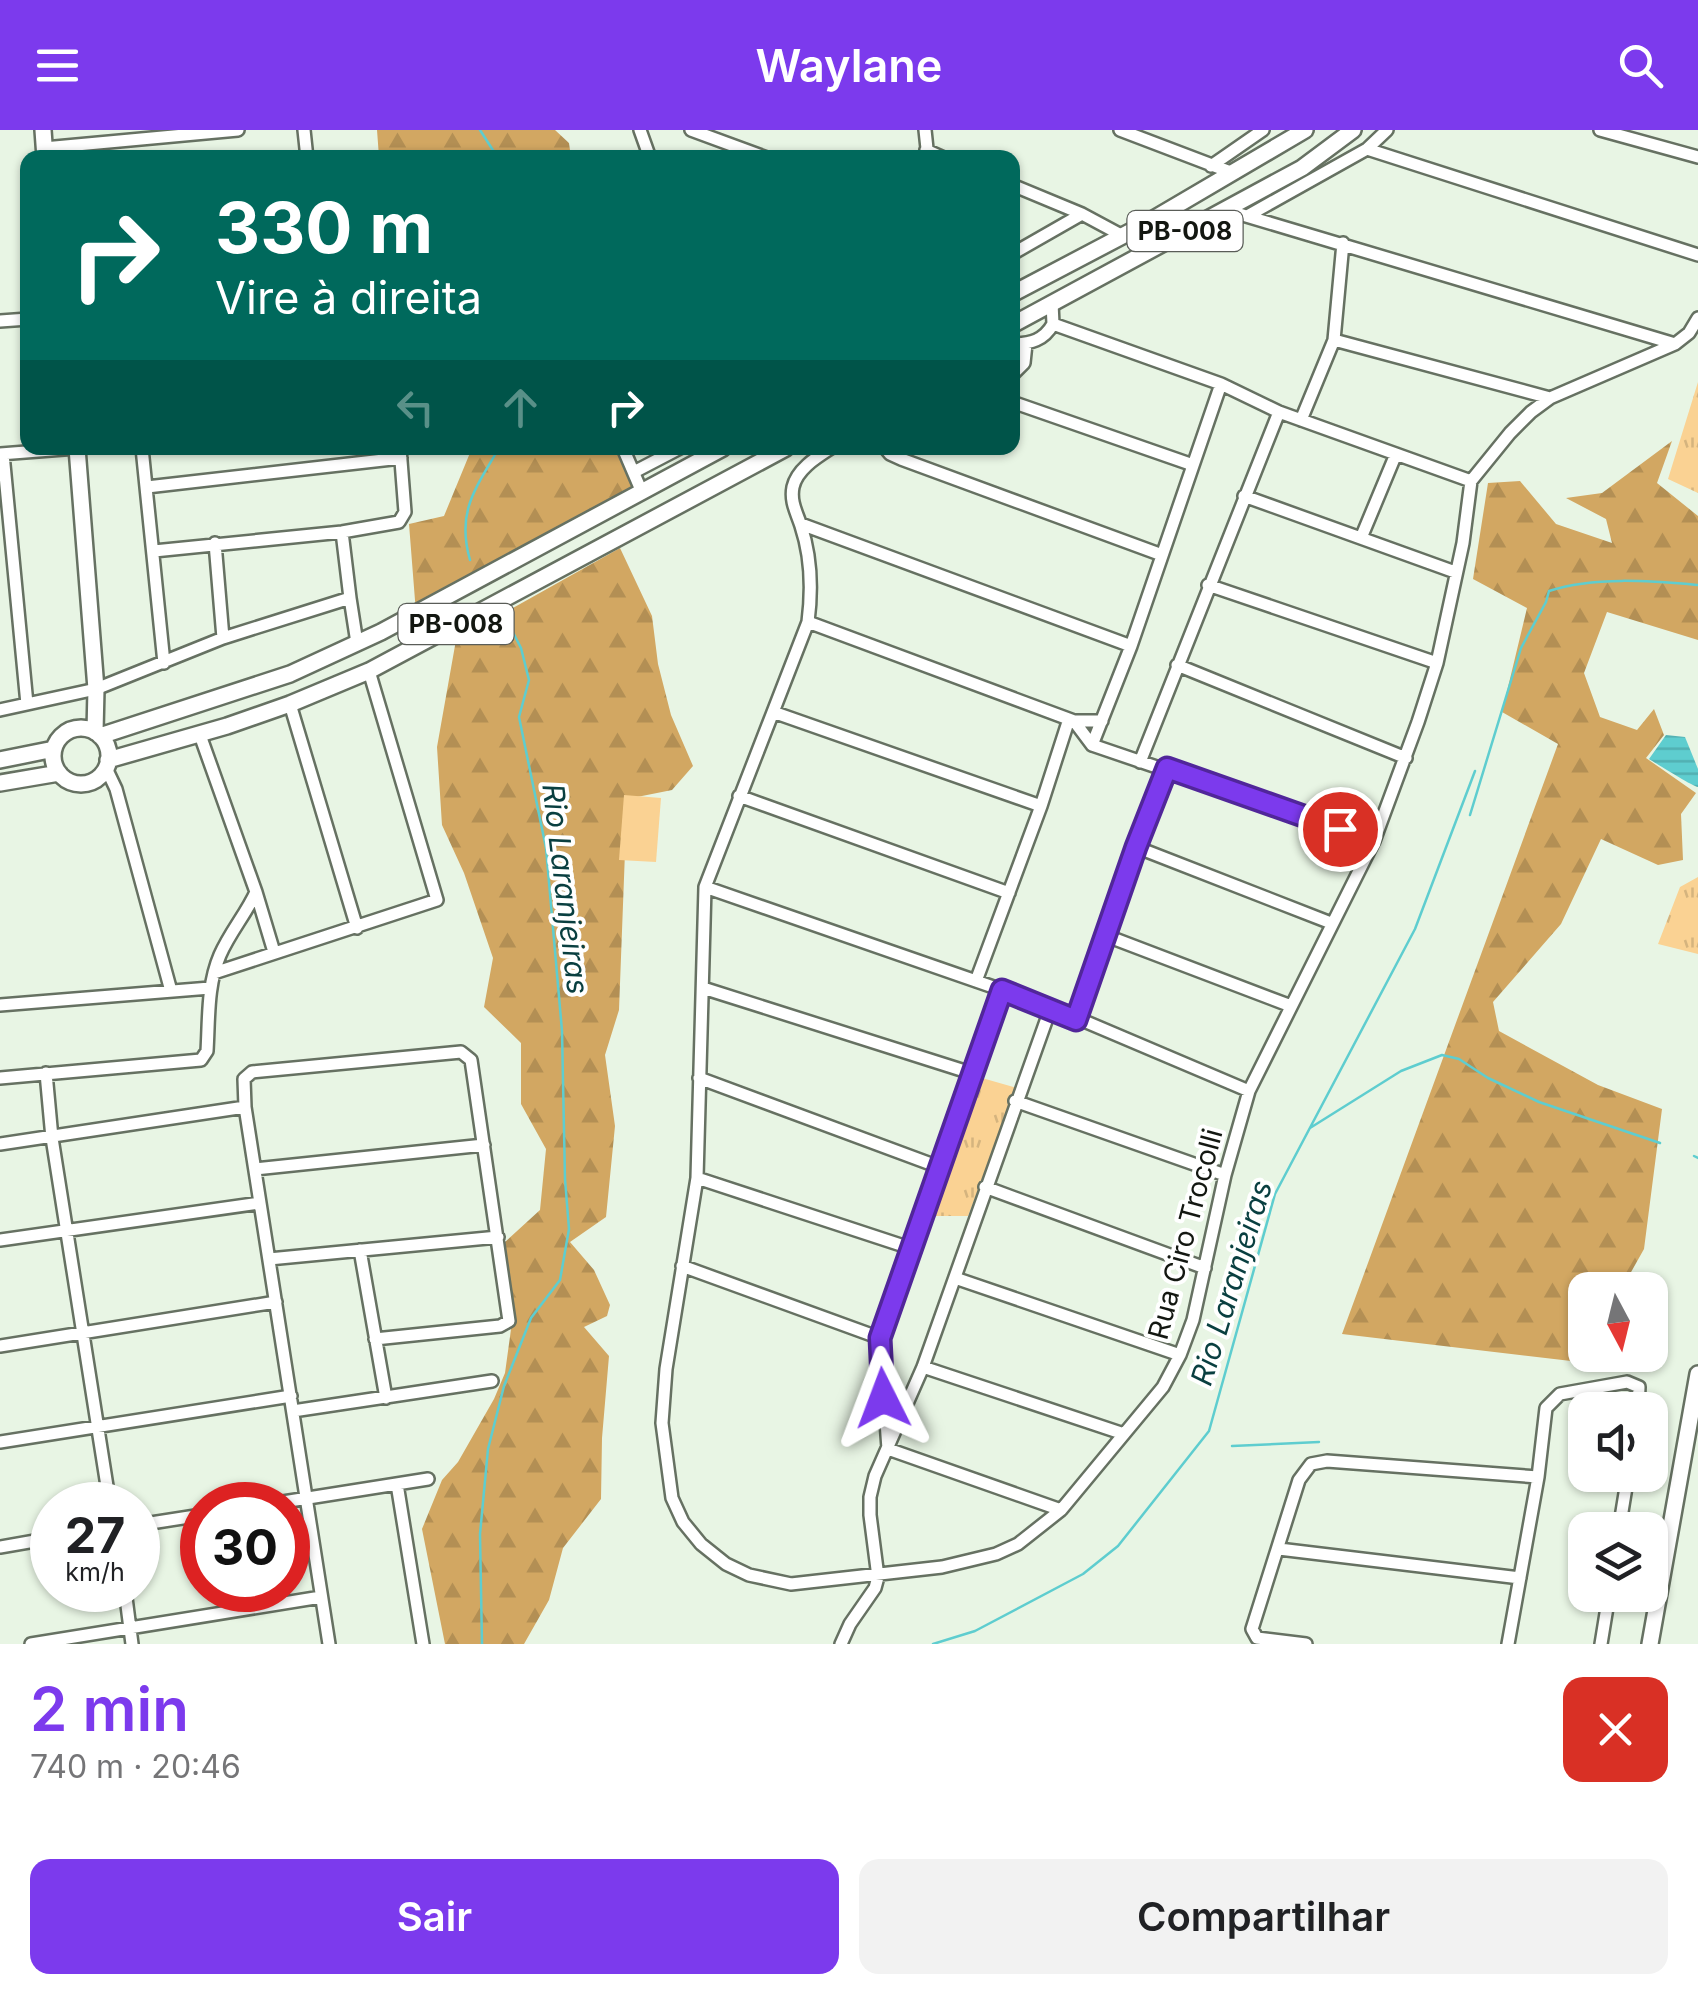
<!DOCTYPE html>
<html lang="pt">
<meta charset="utf-8">
<style>
:root{--surface:#fff;--page:#f2f2f2;--text:#202124;--muted:#757577;--accent:#7c3aed}
body{margin:0;font-family:Inter,sans-serif;background:var(--page);color:var(--text);height:100vh;display:flex;flex-direction:column;font-size:38px;white-space:nowrap}
*{box-sizing:border-box;margin:0}
p{font-size:32px;color:var(--muted)}
.icon{flex:none;width:55px;height:55px;fill:none;stroke:currentColor;stroke-width:2;stroke-linecap:round;stroke-linejoin:round}
.map{position:relative;height:1514px;overflow:hidden}
.drawer{display:flex;flex-direction:column;background:var(--surface);flex:1}
.drawer>*{flex:none}
.hud{position:absolute;left:20px;top:20px;width:1000px;height:305px;border-radius:20px;box-shadow:0 2px 8px #0004;background:#00695c;color:#fff;overflow:hidden}
.needle{width:65px;rotate:173deg}
.tools{position:absolute;left:1568px;top:1142px;display:grid;gap:20px}
.tools a{display:grid;place-items:center;width:100px;height:100px;border-radius:20px;background:var(--surface);box-shadow:0 2px 8px #0004;font-size:50px}
.speed{position:absolute;left:30px;top:1352px;display:flex;gap:20px;font-size:50px;font-weight:700;text-align:center}
.speed>*{display:grid;place-content:center;width:130px;height:130px;border-radius:50%;background:var(--surface);box-shadow:0 2px 8px #0004;line-height:1}
.speed small{font-size:25px;font-weight:400}
.speed .limit{border:15px solid #d22;background:#fff;color:#111}
.pin{position:absolute;display:grid;place-items:center;width:85px;height:85px;color:#fff;margin:-42px;border:5px solid #fff;border-radius:50%;box-shadow:0 2px 10px #0007}
.me{position:absolute;width:110px;margin:-55px;rotate:357deg;stroke-linejoin:round;filter:drop-shadow(0 0 8px #0008)}
.turn{display:flex;align-items:center;gap:35px;height:210px;padding:0 30px;font-size:45px}
.turn .icon{width:130px;height:130px;stroke-width:2.5}
.turn b{display:block;font-size:70px;line-height:85px}
.lanes{display:flex;align-items:center;height:95px;padding:0 30px;background:#0003;justify-content:center;gap:50px;direction:ltr}
.lanes .off{opacity:.35}
.round{display:grid;place-items:center;flex:none;width:105px;height:105px;border-radius:20px;background:var(--page)}
.head{display:flex;align-items:center;justify-content:space-between;height:170px;padding:0 30px}
h1{font-size:60px;font-weight:600;line-height:75px;color:var(--accent)}
.action{display:flex;gap:20px;margin-top:auto;padding:20px 30px}
.action a{flex:1;height:115px;border-radius:20px;background:var(--accent);color:#fff;font-size:40px;font-weight:600;line-height:115px;text-align:center}
.action a+a{background:var(--page);color:var(--text)}
header{display:flex;justify-content:space-between;align-items:center;height:130px;padding:0 30px;background:var(--accent);color:#fff;font-size:45px;font-weight:600}
.map>svg:first-child{display:block}
</style>
<header><svg class="icon" aria-label="menu" viewBox="0 0 24 24"><path d="M4 6h16M4 12h16M4 18h16"/></svg>Waylane<svg class="icon" aria-label="search" viewBox="0 0 24 24"><circle cx="10" cy="10" r="6"/><path d="M15 15l6 6"/></svg></header>
<div class="map">
<svg width="1698" height="1514" viewBox="0 0 1698 1514">
<defs>
<pattern id="grass-tufts" width="24" height="20" patternUnits="userSpaceOnUse" patternTransform="scale(2.5)"><rect width="24" height="20" fill="#fad293"/><path d="M3 7l-1-3M5 7V3M7 7l1-3M15 17l-1-3M17 17v-4M19 17l1-3" fill="none" stroke="#d5b47e"/></pattern>
<pattern id="forest-firs" width="22" height="20" patternUnits="userSpaceOnUse" patternTransform="scale(2.5)"><rect width="22" height="20" fill="#d2a762"/><path d="M5 1l3.5 6h-7zM16 11l3.5 6h-7z" fill="#b38f54"/></pattern>
<pattern id="water-rules" width="6" height="5" patternUnits="userSpaceOnUse" patternTransform="scale(2.5)"><rect width="6" height="5" fill="#5ecdcf"/><path d="M0 2.5h6" fill="none" stroke="#51afb1"/></pattern>
</defs>
<rect width="100%" height="100%" fill="#e8f5e4"/>
<path fill="url(#grass-tufts)" d="M 1698,252 L 1698,363 L 1668,349 Z
M 1698,747 L 1698,824 L 1658,814 L 1680,757 Z
M 982,948 L 1017,958 L 968,1086 L 928,1086 Z"/>
<path fill="url(#forest-firs)" d="M 377,0 L 555,0 L 569,13 L 571,27 L 379,27 Z
M 1672,311 L 1657,353 L 1698,386 L 1698,510 L 1607,482 L 1584,543 L 1600,587 L 1637,600 L 1654,579 L 1664,605 L 1646,628 L 1696,663 L 1681,684 L 1683,730 L 1658,735 L 1601,709 L 1561,794 L 1493,872 L 1499,901 L 1598,955 L 1662,979 L 1644,1119 L 1621,1160 L 1585,1160 L 1585,1225 L 1618,1225 L 1650,1230 L 1648,1240 L 1342,1204 L 1558,614 L 1502,582 L 1527,478 L 1473,449 L 1488,353 L 1520,351 L 1556,394 L 1612,413 L 1606,389 L 1566,368 L 1602,363 Z
M 472,318 L 615,318 L 635,360 L 416,483 L 409,394 L 444,386 Z
M 620,418 L 652,486 L 658,534 L 671,585 L 693,636 L 672,660 L 627,669 L 619,880 L 605,925 L 615,996 L 606,1087 L 570,1112 L 594,1140 L 610,1175 L 607,1186 L 584,1197 L 609,1226 L 602,1308 L 601,1369 L 563,1418 L 549,1470 L 524,1514 L 445,1514 L 422,1399 L 442,1350 L 458,1332 L 494,1269 L 505,1243 L 512,1192 L 505,1112 L 540,1080 L 546,1019 L 521,974 L 521,913 L 484,877 L 493,828 L 464,743 L 442,695 L 437,617 L 456,510 Z"/>
<path fill="#fad293" d="M 624,665 L 661,668 L 656,732 L 619,730 Z"/>
<path fill="url(#water-rules)" d="M 1666,605 L 1685,607 L 1698,639 L 1698,657 C 1692,656 1657,634 1649,629 Z"/>
<g fill="none" stroke-linecap="round" stroke-linejoin="round">
<path stroke="#5ecdcf" stroke-width="2.5" d="M 480,0 L 498,28
M 470,430 C 456,381 476,358 499,318
M 1470,685 L 1521,518 L 1546,472 L 1549,461 C 1594,446 1651,451 1698,455
M 1310,998 L 1401,941 L 1442,925 L 1459,929 L 1488,948 L 1539,972 L 1660,1013
M 1694,1026 L 1698,1028
M 1232,1316 L 1319,1312
M 482,1514 L 480,1404 L 488,1319 L 504,1256 L 531,1188 L 560,1150 L 569,1099 L 565,1049 L 562,901 L 546,718 L 519,587 L 529,550 L 521,518 L 501,479
M 933,1514 L 975,1501 L 1083,1444 L 1118,1416 L 1209,1301 L 1275,1064 L 1415,799 L 1475,641"/>
<defs>
<path id="minor" d="M 304,0 L 307,28
M 640,0 L 650,28
M 691,0 L 767,28
M 925,0 L 928,28
M 1120,0 L 1233,43
M 1600,0 L 1698,27
M 44,18 L 238,0
M 1367,19 L 1698,125
M 926,20 L 944,28
M 1211,36 L 1263,0
M 1012,55 L 1082,84 L 1123,106
M 1226,80 L 1675,214
M 1249,85 L 1367,19 L 1387,0
M 1012,124 L 1082,84
M 1052,173 L 1053,194 L 1221,254 L 1279,282 L 1471,351
M 0,191 L 28,189
M 1334,210 L 1550,268
M 1012,214 C 1031,214 1044,210 1053,194
M 1012,245 L 1024,233 L 1026,214
M 1012,272 L 1193,335
M 1301,290 L 1334,210 L 1343,113
M 142,318 L 164,533
M 623,318 L 641,360
M 831,318 C 817,327 797,339 793,357 C 790,372 797,383 801,396 C 811,426 812,461 808,492 L 705,757 L 697,1048 L 666,1239 L 662,1293 L 672,1368 L 683,1392 L 701,1414 L 726,1434 L 749,1445 L 791,1454 L 942,1437 L 996,1424 L 1018,1414 L 1061,1380 L 1163,1257 L 1180,1225 L 1193,1190 L 1225,1045 L 1249,961 L 1374,711 L 1418,592 L 1437,533 L 1463,413 L 1471,351 L 1510,303 L 1531,282 L 1550,268 L 1675,214 L 1689,203 L 1698,188
M 885,318 L 890,324 L 901,329 L 1162,425
M 0,324 L 77,318
M 3,324 L 27,574
M 634,342 L 680,318
M 147,357 L 401,328
M 1244,366 L 1455,442
M 801,394 L 1131,516
M 1361,408 L 1396,324
M 215,413 L 223,508
M 154,421 L 342,402 L 399,392 L 405,382 L 400,318
M 1208,455 L 1437,533
M 350,468 L 357,513
M 808,492 L 1074,591 L 1102,591
M 1177,535 L 1406,628
M 290,574 L 357,798
M 0,580 L 96,559 L 223,508 L 350,468 L 342,402
M 773,582 L 1041,676
M 1074,591 L 1092,615 L 1374,711
M 200,605 L 256,762 L 274,822
M 1092,615 L 1131,516 L 1221,254
M 1140,632 L 1279,282
M 106,638 L 116,659 L 171,861
M 739,666 L 1009,763
M 1136,717 L 1331,793
M 705,757 L 1051,877 L 1249,961
M 1107,806 L 1291,876
M 214,843 L 437,770 L 369,541
M 976,851 L 1041,676 L 1069,589
M 703,858 L 971,943
M 1002,860 L 880,1208 L 888,1319 L 1061,1380
M 0,875 L 210,858
M 1076,890 L 1136,717 L 1167,639
M 46,943 L 52,1008 L 110,1375
M 0,948 L 201,930 L 207,921 C 209,889 207,855 220,825 C 230,802 246,784 256,762
M 699,948 L 939,1037
M 1015,971 L 1225,1045
M 0,1014 L 245,977
M 255,1039 L 484,1015
M 697,1048 L 910,1118
M 985,1057 L 1205,1138
M 0,1110 L 260,1073
M 360,1120 L 386,1268
M 269,1129 L 498,1107
M 682,1136 L 880,1208
M 955,1148 L 1180,1225
M 0,1216 L 276,1172
M 923,1237 L 1124,1304
M 293,1281 L 492,1251
M 0,1312 L 291,1266
M 397,1354 L 423,1514
M 264,1375 L 428,1349
M 138,1395 L 202,1385
M 1619,1400 L 1628,1345
M 0,1417 L 52,1408
M 1279,1419 L 1520,1448
M 125,1460 L 132,1514
M 31,1514 L 321,1467
M 329,1514 L 245,977 L 244,949 L 252,942 L 461,922 L 471,930 L 509,1191 L 500,1196 L 375,1209
M 841,1514 L 850,1494 L 875,1458 L 878,1447 L 870,1385 L 870,1367 L 875,1346 L 923,1237 L 1051,877
M 1306,1514 L 1257,1508 L 1252,1499 L 1299,1350 L 1311,1334 L 1327,1331 L 1538,1347
M 1508,1514 L 1538,1347 L 1546,1278 L 1560,1264 L 1627,1252 L 1639,1257 L 1638,1280
M 1601,1514 L 1609,1465"/>
<path id="major" d="M 43,0 L 45,28
M 1012,164 L 1145,94 L 1305,0
M 1012,195 L 1302,38 L 1353,0
M 77,318 L 96,559 L 95,602
M53 626a28 28 0 1 1 56 0a28 28 0 1 1-56 0Z
M 100,606 L 290,544 L 381,502 L 723,318
M 0,630 L 54,619
M 108,630 L 227,596 L 290,574 L 369,541 L 786,318
M 0,653 L 59,643
M 1650,1514 L 1698,1244"/>
</defs>
<use href="#minor" stroke="#667162" stroke-width="16"/>
<use href="#major" stroke="#667162" stroke-width="20"/>
<use href="#minor" stroke="#fff" stroke-width="11"/>
<use href="#major" stroke="#fff" stroke-width="15"/>
</g>
<g fill="none" stroke-linecap="round" stroke-linejoin="round">
<defs>
<path id="route" d="M 883,1268 L 880,1208 L 1002,860 L 1076,890 L 1136,717 L 1167,638 L 1340,699"/>
</defs>
<use href="#route" stroke="#51269a" stroke-width="25"/>
<use href="#route" stroke="#7c3aed" stroke-width="18"/>
</g>
<g text-anchor="middle" stroke-width="8" stroke-linejoin="round" paint-order="stroke">
<g fill="#fff" stroke="#5a5d58" stroke-width="2.5">
<rect x="1127.5" y="81" width="115" height="40" rx="8"/>
<rect x="398.5" y="474" width="115" height="40" rx="8"/>
</g>
<g font-size="25" font-weight="bold" fill="#131711">
<text x="1185" y="110">PB-008</text>
<text x="456" y="503">PB-008</text>
</g>
<g font-size="28" fill="#131711" stroke="#fff">
<text transform="translate(1185 1104) rotate(-75)" y="10">Rua Ciro Trocolli</text>
</g>
<g font-size="30" font-style="italic" fill="#093f40" stroke="#fff">
<text transform="translate(565 759) rotate(83)" y="10">Rio Laranjeiras</text>
<text transform="translate(1232 1153) rotate(-73)" y="10">Rio Laranjeiras</text>
</g>
</g>
</svg>
<div class="tools">
<a><svg class="needle" viewBox="-14 -14 28 28"><path d="M0-13l5 13h-10z" fill="#e53935"/><path d="M0 13l5-13h-10z" fill="#757577"/></svg></a>
<a><svg class="icon" aria-label="sound" viewBox="0 0 24 24"><path d="M4 9h4l5-4v14l-5-4H4zM17 9q2 3 0 6"/></svg></a>
<a><svg class="icon" aria-label="layers" viewBox="0 0 24 24"><path d="M12 4l9 5-9 5-9-5zM3 14l9 5 9-5"/></svg></a>
</div>
<div class="speed"><div>27<small>km/h</small></div><div class="limit">30</div></div>
<div class="pin" style="left:1340px;top:699px;background:#d93025"><svg class="icon" aria-label="arrive" viewBox="0 0 24 24"><path d="M6 21V4h12l-3 4 3 4H6"/></svg></div>
<svg class="me" style="left:883px;top:1268px" viewBox="-20 -20 40 40"><path d="M0-17L14 15 0 8-14 15z" fill="#7c3aed" stroke="#fff" stroke-width="4"/></svg>
<div class="hud">
<div class="turn"><svg class="icon" aria-label="right" viewBox="0 0 24 24"><path d="M7 20v-9h11M14 6l5 5-5 5"/></svg><div><b>330 m</b>Vire à direita</div></div>
<div class="lanes"><svg class="icon off" aria-label="left" viewBox="0 0 24 24"><path d="M17 20v-9H6M10 6l-5 5 5 5"/></svg><svg class="icon off" aria-label="ahead" viewBox="0 0 24 24"><path d="M12 20V5M6 11l6-6 6 6"/></svg><svg class="icon" aria-label="right" viewBox="0 0 24 24"><path d="M7 20v-9h11M14 6l5 5-5 5"/></svg></div>
</div>
</div>
<section class="drawer">
<div class="head"><div><h1>2 min</h1><p>740 m · 20:46</p></div><a class="round" style="background:#d93025;color:#fff"><svg class="icon" aria-label="close" viewBox="0 0 24 24"><path d="M6 6l12 12M18 6L6 18"/></svg></a></div>
<div class="action"><a>Sair</a><a>Compartilhar</a></div>
</section>
